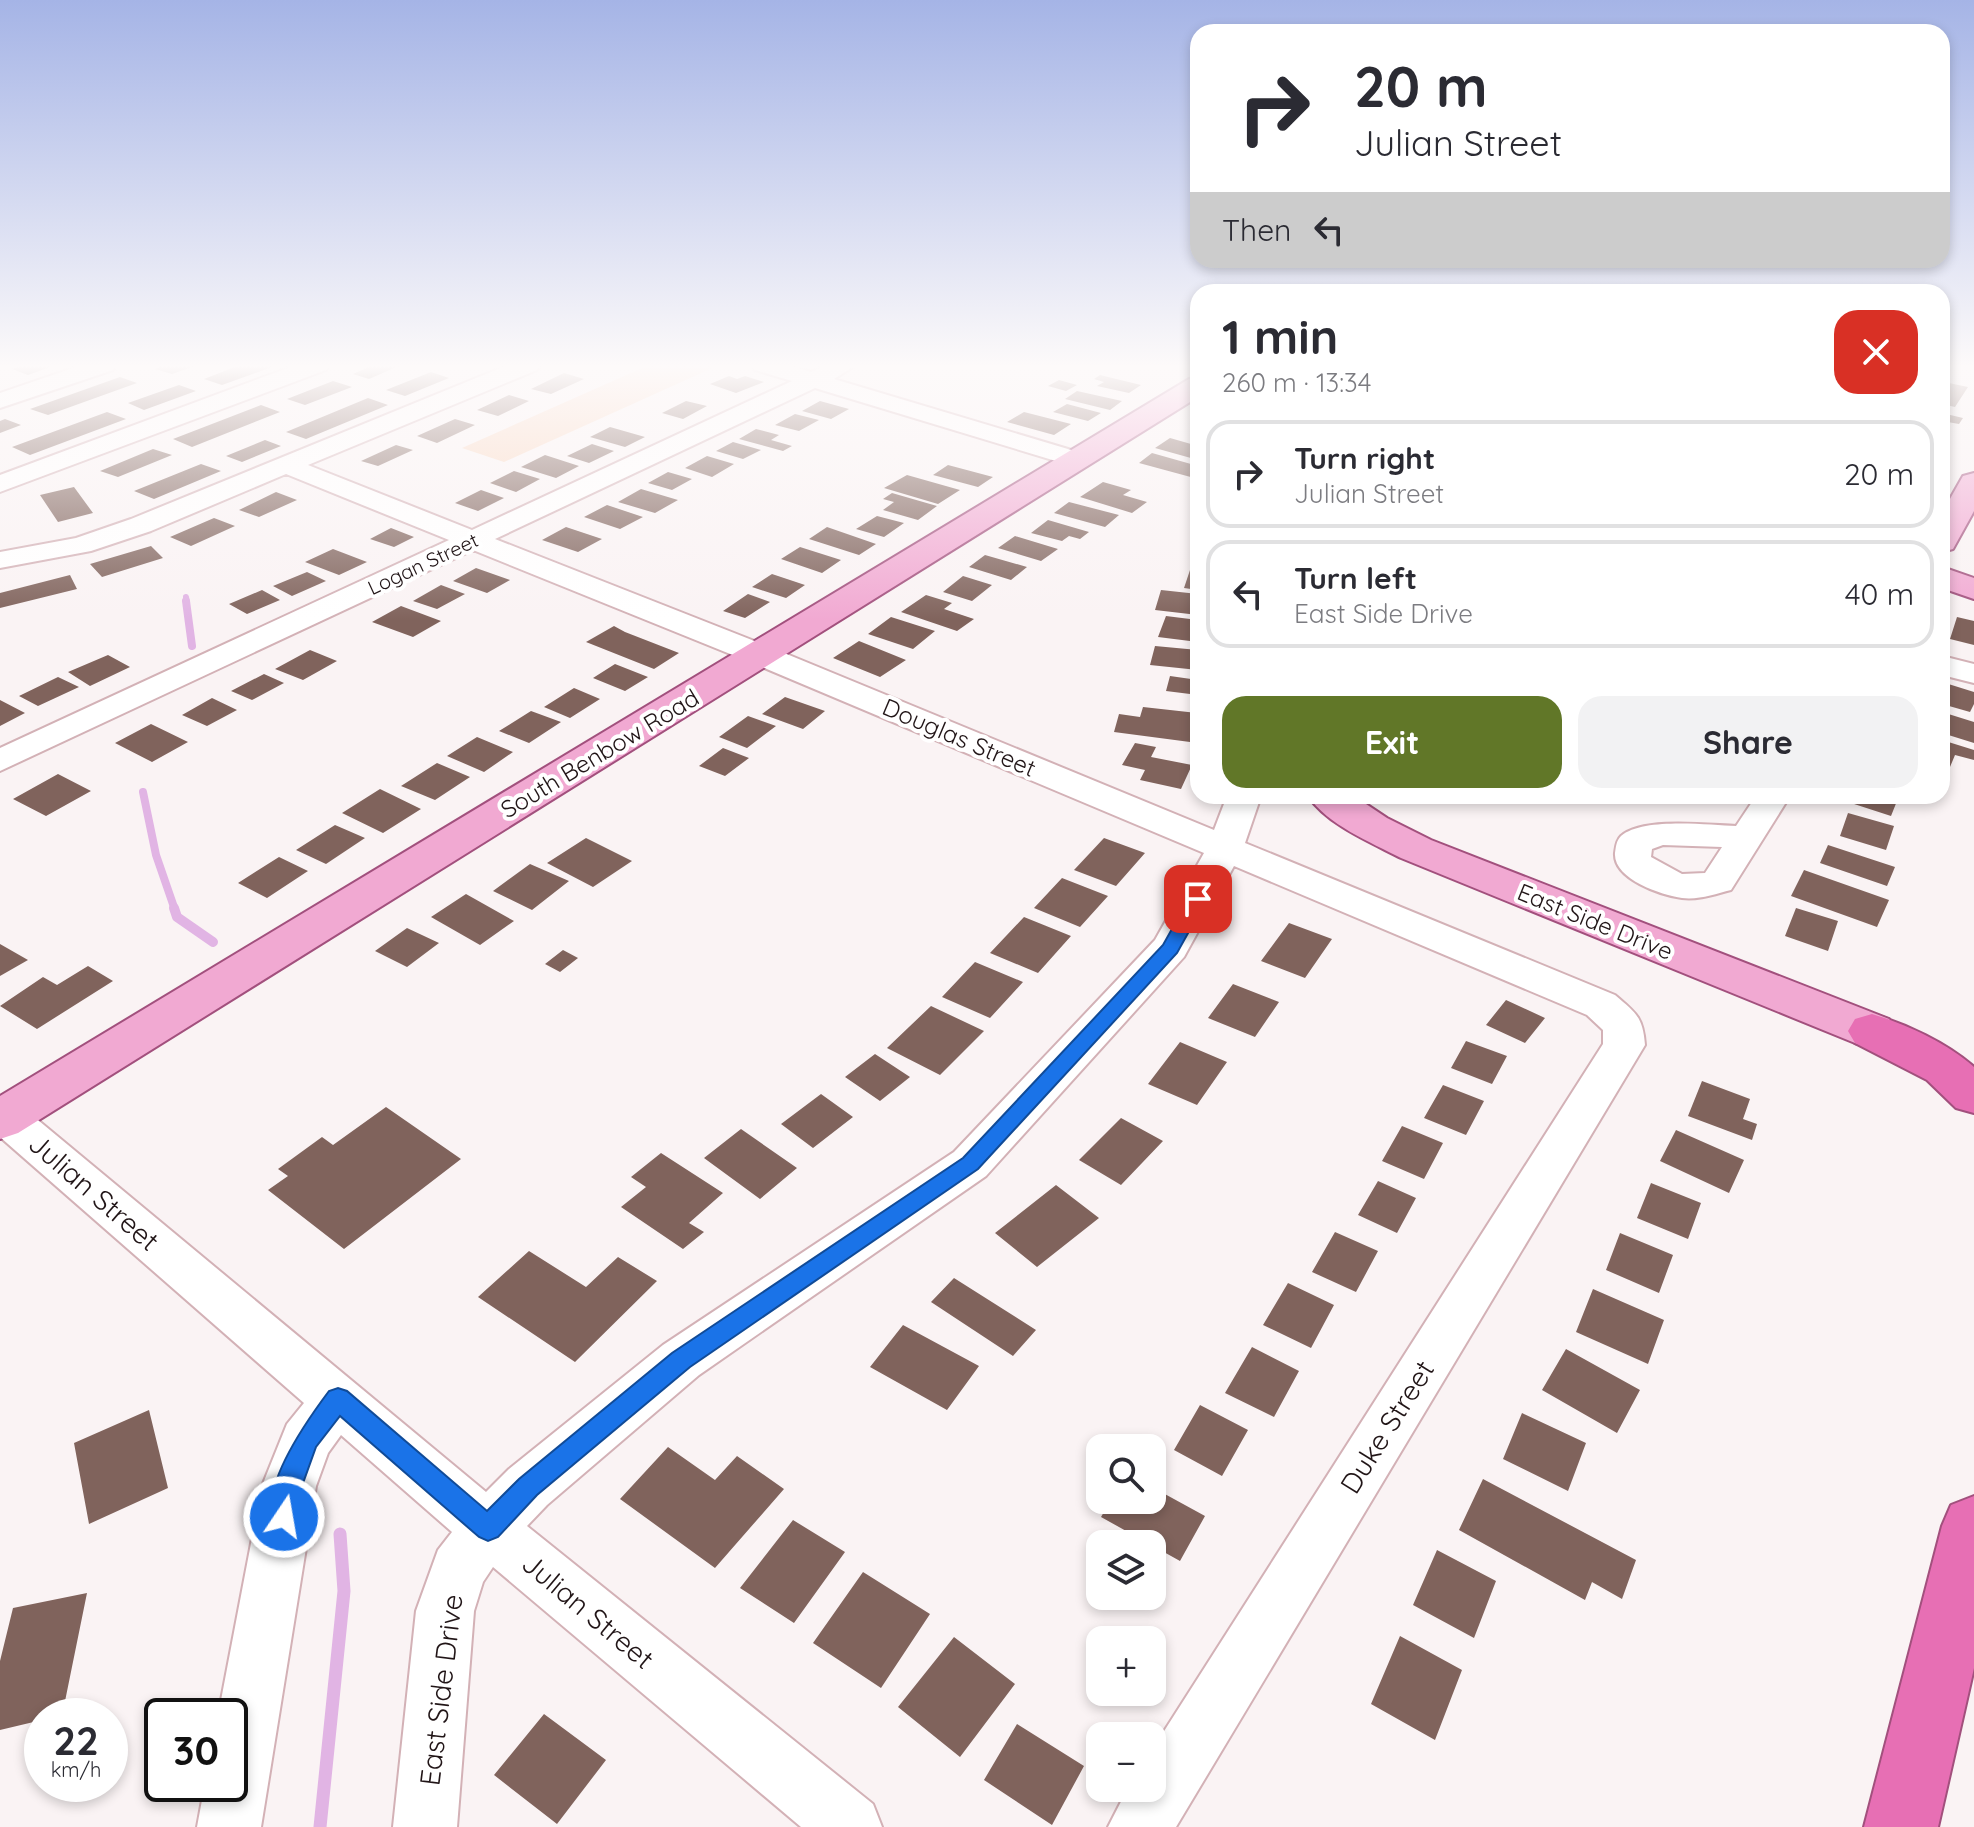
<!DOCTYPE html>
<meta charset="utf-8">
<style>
:root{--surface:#fff;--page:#f2f2f3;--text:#2b2b33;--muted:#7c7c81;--line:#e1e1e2;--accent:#617728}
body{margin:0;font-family:Quicksand,sans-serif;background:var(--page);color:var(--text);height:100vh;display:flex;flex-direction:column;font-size:30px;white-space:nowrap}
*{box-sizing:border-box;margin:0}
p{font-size:26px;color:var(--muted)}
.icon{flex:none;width:44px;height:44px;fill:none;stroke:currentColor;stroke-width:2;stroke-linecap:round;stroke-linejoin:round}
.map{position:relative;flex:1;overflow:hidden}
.drawer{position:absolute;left:1190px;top:284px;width:760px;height:520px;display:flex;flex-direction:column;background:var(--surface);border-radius:24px;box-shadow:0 4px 12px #0003}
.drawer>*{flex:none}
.guide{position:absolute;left:1190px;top:24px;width:760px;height:244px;border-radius:24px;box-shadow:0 4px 12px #0003;background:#fff;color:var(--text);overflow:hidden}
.fabs{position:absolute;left:1086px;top:1434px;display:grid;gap:16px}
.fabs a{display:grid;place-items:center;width:80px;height:80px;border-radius:16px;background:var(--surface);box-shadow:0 4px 12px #0003;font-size:40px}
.speed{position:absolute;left:24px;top:1698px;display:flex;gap:16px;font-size:40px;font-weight:700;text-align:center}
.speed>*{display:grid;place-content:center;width:104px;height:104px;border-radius:50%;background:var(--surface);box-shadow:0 4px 12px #0003;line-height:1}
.speed small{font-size:20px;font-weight:400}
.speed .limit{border:4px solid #111;border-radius:12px;background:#fff;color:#111}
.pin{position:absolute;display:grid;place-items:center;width:68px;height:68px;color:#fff;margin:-34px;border-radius:16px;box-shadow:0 4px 12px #0006}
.me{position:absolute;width:88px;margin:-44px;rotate:12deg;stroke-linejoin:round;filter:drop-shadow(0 0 6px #0008)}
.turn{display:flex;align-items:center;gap:28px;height:168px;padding:0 32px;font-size:36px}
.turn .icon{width:104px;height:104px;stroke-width:2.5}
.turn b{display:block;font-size:56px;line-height:68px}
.then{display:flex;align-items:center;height:76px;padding:0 32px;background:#0003;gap:16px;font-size:30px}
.round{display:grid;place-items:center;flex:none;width:84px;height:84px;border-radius:24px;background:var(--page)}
.overview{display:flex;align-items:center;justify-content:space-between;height:136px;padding:0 32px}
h1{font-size:48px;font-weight:800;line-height:60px}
.primary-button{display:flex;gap:16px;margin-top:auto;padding:16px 32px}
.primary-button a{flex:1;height:92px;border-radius:24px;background:var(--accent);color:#fff;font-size:32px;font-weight:800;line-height:92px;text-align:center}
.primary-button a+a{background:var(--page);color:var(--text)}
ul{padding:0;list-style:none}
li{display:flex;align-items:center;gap:24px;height:108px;margin:0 16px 12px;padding:0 16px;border:4px solid var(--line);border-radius:24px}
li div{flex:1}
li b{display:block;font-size:30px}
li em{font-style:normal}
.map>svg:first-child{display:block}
</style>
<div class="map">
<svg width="1974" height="1827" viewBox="0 0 1974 1827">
<rect width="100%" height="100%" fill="#faf3f4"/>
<path fill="#f9d5be" d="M 649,365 L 719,365 L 504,462 L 462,448 Z"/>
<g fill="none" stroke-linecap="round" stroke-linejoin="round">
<path stroke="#e1b4e4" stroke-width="6" d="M 186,597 L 187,603"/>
<path stroke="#e1b4e4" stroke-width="8" d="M 186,601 L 192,646
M 143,792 L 156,855 L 175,910"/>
<path stroke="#e1b4e4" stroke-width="10" d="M 174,908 L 177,917 L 213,942"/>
<path stroke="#e1b4e4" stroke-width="13" d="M 320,1827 L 344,1591 L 340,1534"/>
</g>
<path fill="#80635c" d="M 23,365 L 52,365 L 53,366 L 28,375 L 12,369 Z
M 164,365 L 194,365 L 195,366 L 172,374 L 155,369 Z
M 240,365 L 275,366 L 222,385 L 204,379 Z
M 373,365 L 401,365 L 369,379 L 353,374 Z
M 431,372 L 449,378 L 405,396 L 386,390 Z
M 564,373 L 584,379 L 551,394 L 531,389 Z
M 1100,375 L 1141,385 L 1129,393 L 1097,386 L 1104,382 L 1094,379 Z
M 729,376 L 737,379 L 745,376 L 764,382 L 736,393 L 710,384 Z
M 120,377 L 137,383 L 48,415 L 30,409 Z
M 1059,380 L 1077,385 L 1066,391 L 1048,386 Z
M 333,381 L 352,387 L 305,405 L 287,399 Z
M 1944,382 L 1968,387 L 1955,407 L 1942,404 Z
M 179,385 L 196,391 L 144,410 L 128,403 Z
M 1077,391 L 1122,401 L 1110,410 L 1065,399 Z
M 509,395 L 529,401 L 498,416 L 477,410 Z
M 368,398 L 388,405 L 306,439 L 286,432 Z
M 686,401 L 707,406 L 683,419 L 662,413 Z
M 820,401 L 849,409 L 831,419 L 802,411 Z
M 1067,404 L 1101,413 L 1088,421 L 1053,412 Z
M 261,405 L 280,412 L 192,447 L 173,439 Z
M 107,412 L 126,419 L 30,455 L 12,447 Z
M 1024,412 L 1071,424 L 1054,435 L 1007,422 Z
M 1942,413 L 1963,418 L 1959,424 L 1942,421 Z
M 795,414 L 819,420 L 799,431 L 775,425 Z
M 5,419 L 21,425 L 0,433 L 0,421 Z
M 455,419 L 475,425 L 437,443 L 417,436 Z
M 610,427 L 645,437 L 625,447 L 590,437 Z
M 756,429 L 779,435 L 771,440 L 792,446 L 783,451 L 739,439 Z
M 1170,438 L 1198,446 L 1198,460 L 1155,448 Z
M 265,440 L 281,446 L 242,462 L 226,456 Z
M 733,442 L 761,450 L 743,459 L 716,451 Z
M 592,444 L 614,451 L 589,463 L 567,456 Z
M 396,445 L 413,450 L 378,466 L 361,461 Z
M 153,449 L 172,455 L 118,477 L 100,471 Z
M 1152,453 L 1198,466 L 1198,479 L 1139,463 Z
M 545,455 L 579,466 L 556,478 L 521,467 Z
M 707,456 L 734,464 L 712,477 L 685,468 Z
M 201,464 L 221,471 L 154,499 L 134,491 Z
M 948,465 L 993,477 L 978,487 L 933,475 Z
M 514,471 L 540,479 L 516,492 L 490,483 Z
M 668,472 L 692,479 L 672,490 L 648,483 Z
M 907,475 L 960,490 L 938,504 L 884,488 Z
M 1103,482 L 1131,490 L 1123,495 L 1147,502 L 1132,513 L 1080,497 Z
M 74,487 L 93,513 L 58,522 L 40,495 Z
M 641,489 L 678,500 L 655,513 L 618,502 Z
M 481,490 L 504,498 L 478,511 L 455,503 Z
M 276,492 L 297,500 L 259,517 L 239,510 Z
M 892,493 L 937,506 L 918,520 L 883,510 L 894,502 L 883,499 Z
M 1069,502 L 1119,515 L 1105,527 L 1054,513 Z
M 607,505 L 643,517 L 620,529 L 584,517 Z
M 877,516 L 904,523 L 884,537 L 856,529 Z
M 214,518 L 235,526 L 191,546 L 170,537 Z
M 1048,520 L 1089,532 L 1080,539 L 1069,536 L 1062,541 L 1031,533 Z
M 566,527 L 602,539 L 578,552 L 542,540 Z
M 827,527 L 876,544 L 859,555 L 809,539 Z
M 391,528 L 414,537 L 394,547 L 370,539 Z
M 1015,536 L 1058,549 L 1041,561 L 998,548 Z
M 151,546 L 163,558 L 102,577 L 90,564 Z
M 800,547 L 841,560 L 822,573 L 781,559 Z
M 333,549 L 367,562 L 339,575 L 305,562 Z
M 985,555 L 1027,567 L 1011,580 L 969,567 Z
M 476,568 L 510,580 L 487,593 L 453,581 Z
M 1190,570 L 1198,571 L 1198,590 L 1184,588 Z
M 307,572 L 326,581 L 292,596 L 273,586 Z
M 772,574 L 805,585 L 786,598 L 752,587 Z
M 70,575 L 77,589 L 0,608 L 0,593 Z
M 963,576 L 992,585 L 972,601 L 943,592 Z
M 441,585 L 465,594 L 437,609 L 413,601 Z
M 262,590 L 280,600 L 247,614 L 229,604 Z
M 1161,590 L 1198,594 L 1198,615 L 1155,610 Z
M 748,594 L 770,602 L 745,618 L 723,611 Z
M 926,595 L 952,603 L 944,609 L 974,619 L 957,631 L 901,612 Z
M 401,606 L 441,621 L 413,637 L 372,622 Z
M 1166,616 L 1198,620 L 1198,642 L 1158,637 Z
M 891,617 L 935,631 L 913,649 L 868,634 Z
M 1957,617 L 1974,621 L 1974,645 L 1950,639 Z
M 614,626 L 625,632 L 679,653 L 654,669 L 586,642 Z
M 859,641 L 906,660 L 880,677 L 833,658 Z
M 1155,646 L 1198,650 L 1198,670 L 1150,665 Z
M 310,650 L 337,661 L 303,680 L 275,669 Z
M 108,655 L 130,667 L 90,686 L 68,672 Z
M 615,664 L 648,677 L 625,691 L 593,678 Z
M 264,674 L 284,683 L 252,700 L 231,691 Z
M 1170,676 L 1198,680 L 1198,695 L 1166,691 Z
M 58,677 L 79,687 L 38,706 L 19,696 Z
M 1942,682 L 1974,692 L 1974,704 L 1970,712 L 1942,704 Z
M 574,688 L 600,699 L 570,718 L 544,707 Z
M 785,697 L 825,711 L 803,729 L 762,714 Z
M 212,698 L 237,710 L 207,726 L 182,715 Z
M 0,700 L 25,713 L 0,726 Z
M 1143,707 L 1197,713 L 1190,742 L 1114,732 L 1119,714 L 1140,717 Z
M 531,711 L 561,722 L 529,743 L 499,731 Z
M 1942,712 L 1974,722 L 1974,743 L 1942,733 Z
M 748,716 L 776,726 L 747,748 L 719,737 Z
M 151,724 L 188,742 L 152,762 L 115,743 Z
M 477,737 L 513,752 L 484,772 L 447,756 Z
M 1942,740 L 1974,750 L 1974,760 L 1955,755 L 1950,767 L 1942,765 Z
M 1135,743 L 1156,747 L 1151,757 L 1192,765 L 1181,789 L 1140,780 L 1145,770 L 1122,765 Z
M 723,748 L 749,758 L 725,776 L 699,766 Z
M 437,763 L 470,777 L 435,800 L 401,786 Z
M 58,774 L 91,791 L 46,816 L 13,799 Z
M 380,789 L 421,809 L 383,833 L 342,813 Z
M 1855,796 L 1899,796 L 1891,816 L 1851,803 Z
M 1848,813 L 1894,826 L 1886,850 L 1840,836 Z
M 335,825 L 365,838 L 326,864 L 296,850 Z
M 586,838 L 632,861 L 593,887 L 547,863 Z
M 1104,838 L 1145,853 L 1116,886 L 1074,870 Z
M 1828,845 L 1895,867 L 1887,886 L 1820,863 Z
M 279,857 L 308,871 L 267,898 L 238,883 Z
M 530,864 L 569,881 L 532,910 L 493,891 Z
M 1804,870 L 1889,900 L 1877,927 L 1791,896 Z
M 1062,878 L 1108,896 L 1080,927 L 1034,908 Z
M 466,894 L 514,921 L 480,945 L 431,917 Z
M 1796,908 L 1838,921 L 1828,951 L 1785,936 Z
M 1024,917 L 1071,936 L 1038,973 L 990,953 Z
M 1289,923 L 1332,939 L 1305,978 L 1261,961 Z
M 407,928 L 439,943 L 407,967 L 375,951 Z
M 0,944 L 28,960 L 0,976 Z
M 563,950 L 578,958 L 560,972 L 545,964 Z
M 975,962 L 1023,982 L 990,1018 L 942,997 Z
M 88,966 L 113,981 L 37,1029 L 0,1006 L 43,977 L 57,985 Z
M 1233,984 L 1279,1002 L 1255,1037 L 1208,1018 Z
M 1506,1000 L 1545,1018 L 1525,1043 L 1486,1025 Z
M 931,1006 L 984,1031 L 940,1075 L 887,1048 Z
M 1466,1041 L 1507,1056 L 1492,1084 L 1451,1068 Z
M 1180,1042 L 1227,1062 L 1197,1105 L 1148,1084 Z
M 875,1054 L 910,1077 L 880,1101 L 845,1077 Z
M 1702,1081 L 1750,1099 L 1743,1119 L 1757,1124 L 1752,1140 L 1688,1116 Z
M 1443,1085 L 1484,1101 L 1466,1135 L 1424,1118 Z
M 821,1094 L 853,1117 L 813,1148 L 781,1124 Z
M 386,1107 L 461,1159 L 344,1249 L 268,1190 L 288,1176 L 278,1169 L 322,1137 L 333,1145 Z
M 1121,1118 L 1163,1141 L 1121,1185 L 1079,1160 Z
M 1402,1126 L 1443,1143 L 1424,1179 L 1382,1161 Z
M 741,1129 L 797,1168 L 760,1199 L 704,1158 Z
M 1676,1130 L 1744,1160 L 1729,1193 L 1660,1161 Z
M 661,1153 L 723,1193 L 689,1223 L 704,1232 L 683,1249 L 621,1207 L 646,1187 L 631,1177 Z
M 1378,1181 L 1416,1198 L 1397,1233 L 1358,1215 Z
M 1651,1183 L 1701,1203 L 1688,1239 L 1637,1218 Z
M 1056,1185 L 1099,1218 L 1037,1267 L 995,1233 Z
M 1335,1232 L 1378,1251 L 1356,1292 L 1312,1272 Z
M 1620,1233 L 1673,1255 L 1659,1293 L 1606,1270 Z
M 529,1251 L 586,1287 L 618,1257 L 657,1281 L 575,1362 L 478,1297 Z
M 954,1278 L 1036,1330 L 1013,1356 L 931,1302 Z
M 1288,1283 L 1334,1305 L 1311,1348 L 1263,1325 Z
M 1593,1289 L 1664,1320 L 1648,1364 L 1576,1332 Z
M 903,1325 L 979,1366 L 947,1410 L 870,1367 Z
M 1252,1347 L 1299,1371 L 1274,1417 L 1225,1393 Z
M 1566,1349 L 1640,1390 L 1617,1433 L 1542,1390 Z
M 1200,1405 L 1248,1430 L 1222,1476 L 1174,1450 Z
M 149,1410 L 168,1488 L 89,1524 L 74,1443 Z
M 1522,1413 L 1586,1443 L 1568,1491 L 1503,1459 Z
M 668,1447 L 715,1480 L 737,1456 L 784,1489 L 715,1568 L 620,1499 Z
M 1483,1479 L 1636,1560 L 1622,1599 L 1592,1582 L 1585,1600 L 1459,1530 Z
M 1152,1487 L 1205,1516 L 1180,1561 L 1101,1517 L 1111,1500 L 1152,1500 Z
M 793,1520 L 845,1552 L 794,1623 L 740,1588 Z
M 1437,1550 L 1496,1581 L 1474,1638 L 1413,1605 Z
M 863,1572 L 930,1614 L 881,1688 L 813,1643 Z
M 87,1593 L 62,1716 L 42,1716 L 42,1720 L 0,1730 L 0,1661 L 13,1608 Z
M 1400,1636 L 1462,1670 L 1435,1740 L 1371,1704 Z
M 954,1637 L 1015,1684 L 960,1757 L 898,1707 Z
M 544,1714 L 606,1760 L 557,1824 L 494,1775 Z
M 1017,1724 L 1084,1766 L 1052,1825 L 984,1780 Z"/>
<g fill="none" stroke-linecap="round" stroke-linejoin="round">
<defs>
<path id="minor" d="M 82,365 L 116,365 L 113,370 L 0,408 L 0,393 Z
M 296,365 L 329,365 L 326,370 L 0,492 L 0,475 Z
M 508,365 L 540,365 L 537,370 L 308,465 L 472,530 L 792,381 L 755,370 L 752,365 L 788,365 L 811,372 L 826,365 L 856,365 L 834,379 L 1088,455 L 1092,460 L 1088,465 L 1079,468 L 815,388 L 495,539 L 772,648 L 1214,830 L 1227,796 L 1261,796 L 1245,843 L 1615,995 C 1636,1013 1643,1017 1645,1045 L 1176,1827 L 1108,1827 L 1128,1788 L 1152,1788 L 1152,1750 L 1603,1044 L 1603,1030 L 1587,1015 L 1234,866 L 1184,957 L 986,1176 L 699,1375 L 547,1505 L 527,1526 L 873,1804 L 882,1827 L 801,1827 L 493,1567 L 483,1582 L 474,1611 L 457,1827 L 393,1827 L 416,1611 L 438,1550 L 452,1532 L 341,1435 L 328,1453 L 316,1486 L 261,1827 L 197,1827 L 205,1784 L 230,1784 L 230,1716 L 218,1716 L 262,1486 L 287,1424 L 304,1403 L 0,1137 L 0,1096 L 15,1101 L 486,1492 L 509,1469 L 663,1345 L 954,1152 L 1155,940 L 1204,853 L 750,662 L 473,550 L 0,771 L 0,748 L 449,540 L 286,474 L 151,531 L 91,551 L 0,568 L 0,552 L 76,538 L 131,519 Z
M 1942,656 L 1974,664 L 1974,683 L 1942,675 Z
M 1756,796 L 1790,796 L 1731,890 C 1715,894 1699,900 1682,898 C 1661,895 1613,879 1615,853 C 1616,847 1616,841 1621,836 C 1643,817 1708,825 1736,826 ZM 1663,845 L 1722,847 L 1705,873 L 1682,874 L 1651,857 L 1652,849 Z"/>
<path id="major" d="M 1198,377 L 1198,397 L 18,1133 L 0,1139 L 0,1096 L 1189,379 Z
M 1974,473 L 1974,511 L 1953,549 L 1942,552 L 1942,513 L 1963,476 Z
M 1942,567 L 1974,578 L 1974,599 L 1942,588 Z
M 1308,796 L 1354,796 L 1387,818 L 1431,840 L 1889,1019 L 1896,1031 L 1889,1043 L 1872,1048 L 1855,1043 L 1401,858 C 1370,842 1328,825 1308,796 Z"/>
<path id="highway" d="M 1872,1014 C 1906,1024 1947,1043 1974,1067 L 1974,1113 L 1956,1108 L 1927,1080 L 1855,1043 L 1848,1031 L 1855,1019 Z
M 1974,1496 L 1974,1668 L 1938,1827 L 1864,1827 L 1942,1526 L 1951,1505 Z"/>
</defs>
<use href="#minor" stroke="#d3b1b6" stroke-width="4"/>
<use href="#major" stroke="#a2507d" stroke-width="4"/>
<use href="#highway" stroke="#a2507d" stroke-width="4"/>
<use href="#minor" fill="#fff" fill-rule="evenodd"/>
<use href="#major" fill="#f1a9d2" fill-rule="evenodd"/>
<use href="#highway" fill="#e76fb4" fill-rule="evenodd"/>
</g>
<linearGradient id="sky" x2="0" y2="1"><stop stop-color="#a5b4e6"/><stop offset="0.59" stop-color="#fdfafa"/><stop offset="1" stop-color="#fdfafa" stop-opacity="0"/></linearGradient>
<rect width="1974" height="621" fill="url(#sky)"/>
<path fill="#1a73e8" stroke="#114b97" stroke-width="2" d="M 1198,893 L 1207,899 L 1177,953 L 978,1169 L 690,1367 L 537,1495 L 498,1537 L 488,1541 L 479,1537 L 340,1416 L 316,1447 L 302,1486 L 293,1526 L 284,1529 L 274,1526 C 258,1489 308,1419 329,1391 L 338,1388 L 347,1391 L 487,1511 L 519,1479 L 672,1353 L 963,1158 L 1163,945 L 1191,895 Z"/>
<g text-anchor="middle" stroke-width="8" stroke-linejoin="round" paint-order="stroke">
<g font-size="20" fill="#211517" stroke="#fff">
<text transform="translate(423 564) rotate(-25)" y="7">Logan Street</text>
</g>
<g font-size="24" fill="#211517" stroke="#fff">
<text transform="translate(959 738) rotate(23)" y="8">Douglas Street</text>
<text transform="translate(600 754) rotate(-31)" y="8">South Benbow Road</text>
<text transform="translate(1595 922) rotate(22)" y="8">East Side Drive</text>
</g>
<g font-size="28" fill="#211517" stroke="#fff">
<text transform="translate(94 1192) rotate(41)" y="10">Julian Street</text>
<text transform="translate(1387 1427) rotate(-58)" y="10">Duke Street</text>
<text transform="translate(588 1611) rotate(40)" y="10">Julian Street</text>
<text transform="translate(441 1690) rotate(-83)" y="10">East Side Drive</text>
</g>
</g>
</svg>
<div class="fabs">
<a><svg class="icon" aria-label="search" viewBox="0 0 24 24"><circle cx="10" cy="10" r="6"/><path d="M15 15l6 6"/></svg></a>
<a><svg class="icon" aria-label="layers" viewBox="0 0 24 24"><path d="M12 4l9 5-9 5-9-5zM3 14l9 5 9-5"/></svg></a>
<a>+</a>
<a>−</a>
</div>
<div class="speed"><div>22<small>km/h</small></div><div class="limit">30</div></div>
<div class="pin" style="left:1198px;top:899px;background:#d93025"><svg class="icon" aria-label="arrive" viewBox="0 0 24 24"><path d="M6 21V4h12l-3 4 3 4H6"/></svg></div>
<svg class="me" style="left:284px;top:1517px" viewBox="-20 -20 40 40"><circle r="17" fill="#1a73e8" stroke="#fff" stroke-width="3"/><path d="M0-11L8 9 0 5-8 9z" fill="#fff"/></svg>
<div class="guide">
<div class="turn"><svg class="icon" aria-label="right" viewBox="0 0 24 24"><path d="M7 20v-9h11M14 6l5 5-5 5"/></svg><div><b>20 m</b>Julian Street</div></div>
<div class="then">Then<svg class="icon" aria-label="left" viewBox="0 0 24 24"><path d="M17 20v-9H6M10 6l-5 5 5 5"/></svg></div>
</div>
<section class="drawer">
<div class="overview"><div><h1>1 min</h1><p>260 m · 13:34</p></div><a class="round" style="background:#d93025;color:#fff"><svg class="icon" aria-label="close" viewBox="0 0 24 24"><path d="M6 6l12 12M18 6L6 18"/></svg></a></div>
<ul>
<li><svg class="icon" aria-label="right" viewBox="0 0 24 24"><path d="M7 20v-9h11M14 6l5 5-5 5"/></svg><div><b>Turn right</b><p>Julian Street</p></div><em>20 m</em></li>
<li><svg class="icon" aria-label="left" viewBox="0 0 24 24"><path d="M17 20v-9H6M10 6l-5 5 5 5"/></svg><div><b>Turn left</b><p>East Side Drive</p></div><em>40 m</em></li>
</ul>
<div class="primary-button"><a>Exit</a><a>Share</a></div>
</section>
</div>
